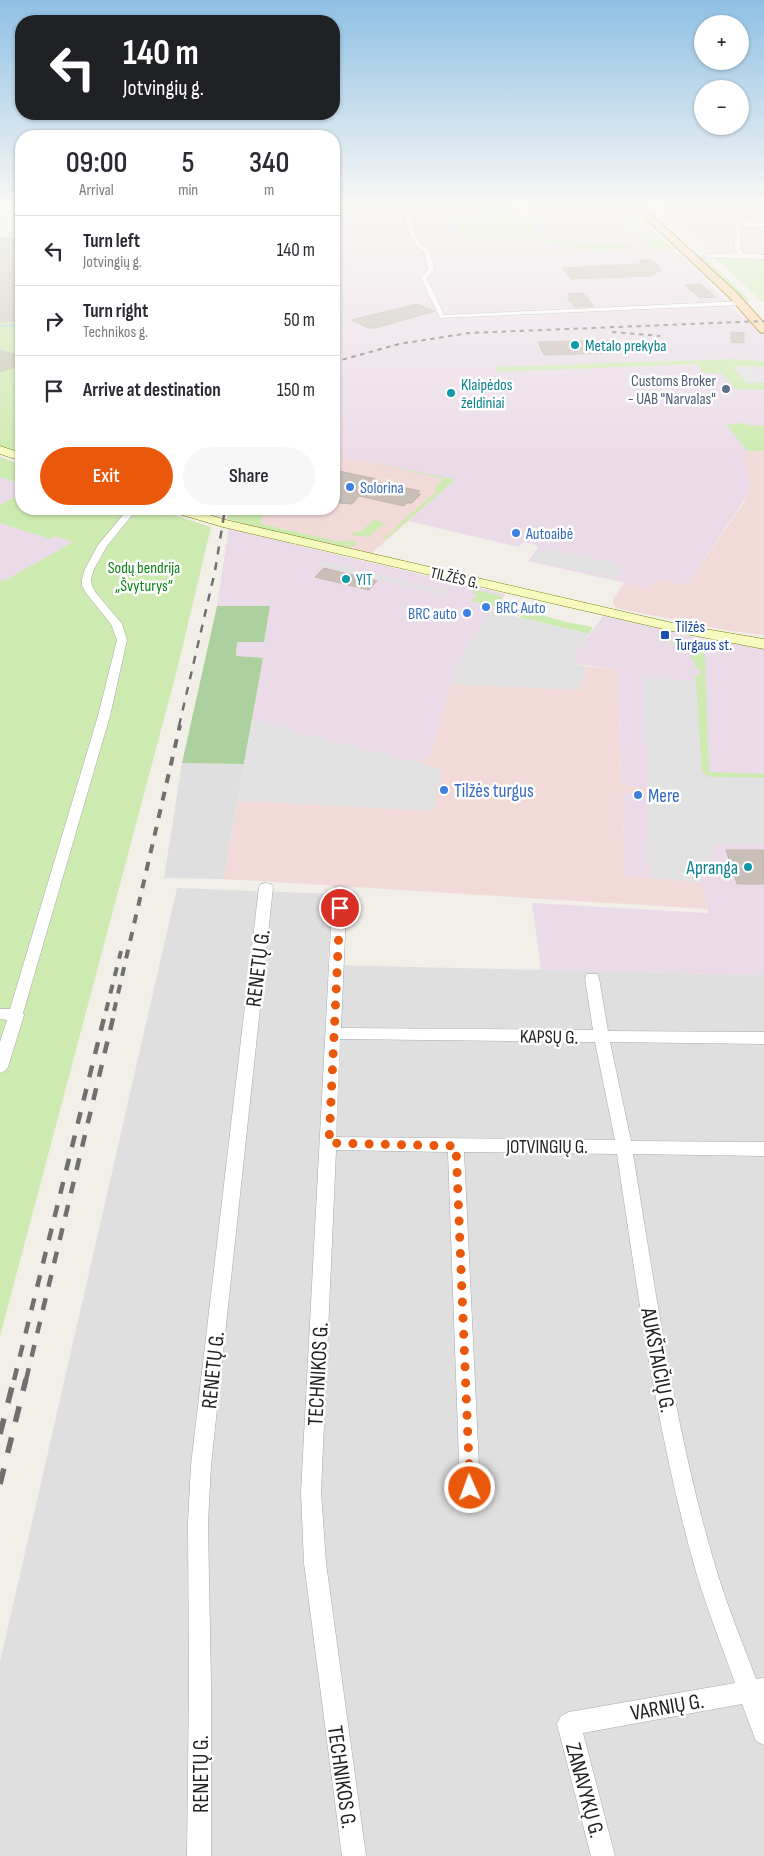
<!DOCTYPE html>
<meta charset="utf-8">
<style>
:root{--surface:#fff;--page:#f7f7f7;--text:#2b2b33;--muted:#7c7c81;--line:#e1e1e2;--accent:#ea580c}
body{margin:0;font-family:"Sofia Sans Condensed",sans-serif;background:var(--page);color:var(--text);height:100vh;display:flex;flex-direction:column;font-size:19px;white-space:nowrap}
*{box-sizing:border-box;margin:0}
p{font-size:16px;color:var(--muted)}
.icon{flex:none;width:28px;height:28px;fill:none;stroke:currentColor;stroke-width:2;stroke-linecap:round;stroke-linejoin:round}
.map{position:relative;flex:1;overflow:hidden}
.side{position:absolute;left:15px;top:130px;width:325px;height:385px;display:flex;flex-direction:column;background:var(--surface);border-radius:20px;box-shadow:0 1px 4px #0004}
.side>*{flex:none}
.guide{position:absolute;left:15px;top:15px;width:325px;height:105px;border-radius:20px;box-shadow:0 1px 4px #0004;background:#202124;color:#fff;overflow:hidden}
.controls{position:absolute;left:694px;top:15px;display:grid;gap:10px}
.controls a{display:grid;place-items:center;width:55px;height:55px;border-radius:50%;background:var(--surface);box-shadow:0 1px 4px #0004;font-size:25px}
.pin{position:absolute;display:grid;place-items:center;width:42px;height:42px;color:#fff;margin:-21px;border:2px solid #fff;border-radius:50%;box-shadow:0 1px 5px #0007}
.me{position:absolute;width:55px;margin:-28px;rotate:358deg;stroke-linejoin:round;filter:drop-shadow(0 0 4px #0008)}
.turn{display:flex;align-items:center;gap:18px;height:105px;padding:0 25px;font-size:22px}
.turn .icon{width:65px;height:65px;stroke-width:2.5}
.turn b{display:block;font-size:35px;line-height:42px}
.eta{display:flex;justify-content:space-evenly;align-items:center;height:85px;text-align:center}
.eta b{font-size:30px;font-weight:600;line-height:35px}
.cta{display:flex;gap:10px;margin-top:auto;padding:10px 25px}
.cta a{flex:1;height:58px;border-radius:30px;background:var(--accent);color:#fff;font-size:20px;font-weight:600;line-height:58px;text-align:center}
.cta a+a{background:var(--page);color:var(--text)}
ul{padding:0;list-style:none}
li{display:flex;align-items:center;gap:15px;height:70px;padding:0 25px;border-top:1px solid var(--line)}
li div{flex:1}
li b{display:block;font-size:19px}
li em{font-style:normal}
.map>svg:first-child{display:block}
</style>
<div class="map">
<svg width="764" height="1856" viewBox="0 0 764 1856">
<rect width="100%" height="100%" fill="#f2efe9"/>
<path fill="#e0dfdf" d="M 182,763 L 244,764 L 224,879 L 164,878 Z
M 177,888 L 332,894 L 328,965 L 764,975 L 764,1856 L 0,1856 L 0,1662 Z"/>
<path fill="#f2dad9" d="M 743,450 L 764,451 L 764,635 L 731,631 L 616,608 L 613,603 L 613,599 L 624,583 L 648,588 L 657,579 L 687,585 L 745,501 Z
M 334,455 L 365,461 L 454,481 L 372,553 L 297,537 L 260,524 L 263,509 L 334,509 Z
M 586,666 L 618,670 L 621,785 L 648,787 L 648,795 L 623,794 L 624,874 L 702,883 L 707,909 L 224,879 L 252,720 L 416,762 L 430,755 L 451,684 L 580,689 Z"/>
<path fill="#ebdbe8" d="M 334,204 L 489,204 L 495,222 L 455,222 L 456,230 L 454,232 L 439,231 L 447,235 L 455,233 L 483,241 L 501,236 L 515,241 L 525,240 L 548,242 L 591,251 L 632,250 L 629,245 L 626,244 L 544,238 L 527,218 L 610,215 L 634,239 L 642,239 L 648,246 L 645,247 L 651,251 L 672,251 L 680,255 L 746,320 L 752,320 L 764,335 L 764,451 L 744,451 L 751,490 L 687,585 L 657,579 L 648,588 L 528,561 L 538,548 L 536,545 L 523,542 L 519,547 L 408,521 L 454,481 L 453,480 L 334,455 Z
M 663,204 L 764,204 L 764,260 L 719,258 Z
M 0,477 L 21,484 L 21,494 L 0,505 Z
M 0,523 L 50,539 L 55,536 L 74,542 L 4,581 L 0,580 Z
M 229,527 L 308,548 L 505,594 L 501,602 L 492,611 L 469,645 L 451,684 L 430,755 L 416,762 L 252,720 L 263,658 L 236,657 L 237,642 L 269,606 L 217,606 Z
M 603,616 L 710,640 L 764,649 L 764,975 L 541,970 L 532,903 L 708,913 L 702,883 L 624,875 L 623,793 L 648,795 L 648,788 L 621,785 L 618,670 L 573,663 L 578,650 Z"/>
<path fill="#c7c7b4" d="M 0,237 L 21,237 L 21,267 L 17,271 L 21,272 L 21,322 L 0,323 Z
M 0,349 L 21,355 L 21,366 L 0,373 Z"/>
<path fill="#eef0d5" d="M 0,204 L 21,204 L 21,235 L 0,235 Z"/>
<path fill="#cdebb0" d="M 489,204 L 505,204 L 516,218 L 526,217 L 544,238 L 611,244 L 619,243 L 629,245 L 633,249 L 591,251 L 548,242 L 525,240 L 515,241 L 501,236 L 483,241 L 455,233 L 447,235 L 437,233 L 439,231 L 454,232 L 456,229 L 455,222 L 495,222 Z
M 642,239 L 662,239 L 674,250 L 648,249 L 644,248 L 647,246 Z
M 693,254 L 704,257 L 750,300 L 746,300 Z
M 719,257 L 764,260 L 764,303 L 715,258 Z
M 21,322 L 21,355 L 0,349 L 0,323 Z
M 731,359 L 764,361 L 764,368 L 757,366 L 733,367 L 747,383 L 764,383 L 764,390 L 735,389 L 722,373 L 704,373 L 697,364 L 497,372 L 495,367 Z
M 21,366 L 21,453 L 0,446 L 0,373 Z
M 745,423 L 750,426 L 764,425 L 764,451 L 747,451 L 726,424 Z
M 0,457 L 21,465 L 21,484 L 0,477 Z
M 365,461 L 452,479 L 454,481 L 386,539 L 382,538 L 394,531 L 392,530 L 438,490 L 434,489 L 444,479 Z
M 21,494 L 21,509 L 154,509 L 211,527 L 178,666 L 0,1336 L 0,580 L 4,581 L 73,542 L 55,536 L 50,539 L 0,523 L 0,505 Z
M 229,509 L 263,509 L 261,524 L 341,542 L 345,540 L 356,542 L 357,545 L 345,548 L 331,543 L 297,537 L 227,519 Z
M 374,520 L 385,523 L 368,537 L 352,535 L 353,532 L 360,532 Z
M 477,590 L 498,595 L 502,598 L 501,602 L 494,606 L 471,601 L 477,594 L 471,592 Z
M 518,611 L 526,611 L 566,622 L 593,627 L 589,634 L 522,618 L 516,614 Z
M 692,641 L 702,645 L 705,657 L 709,772 L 764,774 L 764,778 L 709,777 L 702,773 L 695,674 L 701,675 L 701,670 L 696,669 L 695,662 L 690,657 L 693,648 L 664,642 L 690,643 Z"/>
<path fill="#add19e" d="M 217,606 L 270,606 L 264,642 L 237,642 L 236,656 L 263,658 L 244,764 L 182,763 Z"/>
<path fill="#e2e2e2" d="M 598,204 L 617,204 L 620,207 L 626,207 L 634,214 L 610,215 Z
M 638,219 L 641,221 L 660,238 L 634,239 L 615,220 Z
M 751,366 L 764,381 L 764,383 L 747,383 L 733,367 Z
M 544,548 L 624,566 L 615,578 L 533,560 Z
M 322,561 L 451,592 L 448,595 L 317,565 Z
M 492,611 L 589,634 L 578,650 L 573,663 L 586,666 L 580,690 L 451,684 L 469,645 Z
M 644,678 L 696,681 L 702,777 L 764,778 L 764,844 L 714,845 L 702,883 L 651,877 Z
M 252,720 L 442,769 L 434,811 L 237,801 Z"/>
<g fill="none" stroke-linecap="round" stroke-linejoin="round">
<path stroke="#aad3df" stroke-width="2" d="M 0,326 L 21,325"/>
</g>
<path fill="#c7bfb8" stroke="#c4b6ab" d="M 526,204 L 592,204 L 601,214 L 536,216 Z
M 639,260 L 653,260 L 662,270 L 650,276 L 571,279 L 562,268 L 641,264 Z
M 700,284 L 716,297 L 700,298 L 684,285 Z
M 583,293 L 594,306 L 575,307 L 567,298 L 571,297 L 568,294 Z
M 417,304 L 435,311 L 376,328 L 369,328 L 351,320 Z
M 731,332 L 744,333 L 744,343 L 731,342 Z
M 608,340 L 616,353 L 544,355 L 538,342 Z
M 334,470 L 376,479 L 373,481 L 420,491 L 417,494 L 421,494 L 412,503 L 407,503 L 404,506 L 359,496 L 352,504 L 340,503 L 334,501 Z
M 324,568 L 377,581 L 369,590 L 315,577 Z
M 726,850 L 764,850 L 764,884 L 737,884 Z"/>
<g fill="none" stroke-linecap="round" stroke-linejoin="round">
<defs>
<path id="street" d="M 406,204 L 412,204 L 412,218 L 416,236 L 420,244 L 430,251 L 434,269 L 427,278 L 444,315 L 742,301 L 745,303 L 742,305 L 440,318 L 421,278 L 428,269 L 424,252 C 409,243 403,221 406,204 Z
M 744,221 L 764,222 L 764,226 L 741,226 L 741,248 L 743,253 L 764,255 L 764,259 L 705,257 L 707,254 L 737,253 L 735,248 L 735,225 Z
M 128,509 L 137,509 L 107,546 L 94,569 L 91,579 L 92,586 L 96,593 L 122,624 L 127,640 L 110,716 L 23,1013 L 24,1015 L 8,1067 L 5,1071 L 0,1073 L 0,1042 L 7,1020 L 0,1019 L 0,1009 L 10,1009 L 98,716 L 117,640 L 111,624 L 86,593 L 82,586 L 82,579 L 85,569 L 98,545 Z
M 266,883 L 271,884 L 273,887 L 211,1465 L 208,1523 L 211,1686 L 211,1856 L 187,1856 L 189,1686 L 188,1523 L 191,1465 L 259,887 L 261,884 Z
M 340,886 L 345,887 L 347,890 L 341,1028 L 593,1030 L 585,978 L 587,974 L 597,974 L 599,978 L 608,1031 L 764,1032 L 764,1044 L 610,1042 L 631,1141 L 764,1142 L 764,1156 L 633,1154 C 656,1294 676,1436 717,1572 C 728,1608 743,1644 756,1679 L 764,1678 L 764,1745 L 756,1741 L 742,1704 L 583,1733 L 615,1856 L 591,1856 L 557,1724 L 561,1716 L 569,1712 L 735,1683 C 722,1646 707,1609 696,1572 C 657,1435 638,1294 617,1154 L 464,1152 L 480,1488 L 477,1495 L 470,1498 L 463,1495 L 460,1488 L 448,1152 L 336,1150 L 321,1492 L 326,1563 L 366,1856 L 342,1856 L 304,1563 L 301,1492 L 333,890 L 335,887 ZM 340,1039 L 595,1042 L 615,1140 L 336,1137 Z"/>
<path id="secondary" d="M 0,446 L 21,453 L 21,461 L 0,454 Z
M 171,509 L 190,509 L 226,520 L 681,625 L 764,639 L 764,649 L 681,633 L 223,527 L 172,512 Z"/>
<path id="primary" d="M 631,204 L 640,204 L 737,293 L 764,323 L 764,333 L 760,332 L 729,297 Z"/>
</defs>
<use href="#street" stroke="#a9a9a9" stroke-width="1"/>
<use href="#secondary" stroke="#707d05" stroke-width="1"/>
<use href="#primary" stroke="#a06b00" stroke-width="2"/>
<use href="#street" fill="#fff" fill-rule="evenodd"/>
<use href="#secondary" fill="#f7fabf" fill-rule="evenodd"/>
<use href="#primary" fill="#fcd6a4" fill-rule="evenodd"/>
<path stroke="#707070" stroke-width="2" stroke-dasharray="4.5 4.5" stroke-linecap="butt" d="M 612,332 L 660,336
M 334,362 L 399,344 L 469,333 L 764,321"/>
<path stroke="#707070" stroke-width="2.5" stroke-dasharray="8 8" stroke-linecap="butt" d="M 179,726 L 215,571 L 225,509"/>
<path stroke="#707070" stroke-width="4" stroke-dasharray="9 9" stroke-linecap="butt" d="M 106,1011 L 121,951
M 114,1011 L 180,725"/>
<path stroke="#707070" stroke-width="4.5" stroke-dasharray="12 12" stroke-linecap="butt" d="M 14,1380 L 106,1010
M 26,1380 L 115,1010"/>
<path stroke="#707070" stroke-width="5.5" stroke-dasharray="16 16" stroke-linecap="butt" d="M 0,1434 L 14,1379
M 0,1484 L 26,1379"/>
</g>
<linearGradient id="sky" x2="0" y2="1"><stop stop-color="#8fc0e4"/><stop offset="0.44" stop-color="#f9f8f5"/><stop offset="1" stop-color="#f9f8f5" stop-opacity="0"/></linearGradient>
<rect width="764" height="464" fill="url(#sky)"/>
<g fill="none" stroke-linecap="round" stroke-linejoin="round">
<path stroke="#ea580c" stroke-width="9" stroke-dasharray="0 16.2" d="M 340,908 L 329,1143 L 456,1146 L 470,1488"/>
</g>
<g fill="#0f9aa8" stroke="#fff" stroke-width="2">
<circle cx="575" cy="345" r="5"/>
<circle cx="451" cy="393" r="5"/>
<circle cx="346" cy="579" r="5"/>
<circle cx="748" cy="867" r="5"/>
</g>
<circle fill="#5c6f8a" stroke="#fff" stroke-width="2" cx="726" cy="389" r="5"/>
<g fill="#3f7fe0" stroke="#fff" stroke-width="2">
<circle cx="350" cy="487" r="5"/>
<circle cx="516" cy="533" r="5"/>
<circle cx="486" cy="607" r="5"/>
<circle cx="467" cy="613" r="5"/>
<circle cx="444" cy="790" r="5"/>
<circle cx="638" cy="795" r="5"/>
</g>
<rect fill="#1a4fb4" stroke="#fff" stroke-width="2" x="660" y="630" width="10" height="10" rx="2.5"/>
<g text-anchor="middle" stroke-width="5" stroke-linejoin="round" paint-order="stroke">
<g font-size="16" fill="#0d838f" stroke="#fff" text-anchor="start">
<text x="585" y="351">Metalo prekyba</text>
<text x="461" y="390">Klaipėdos<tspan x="461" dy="18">želdiniai</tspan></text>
<text x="356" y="585">YIT</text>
</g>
<g font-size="16" fill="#4e5e75" stroke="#fff" text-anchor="end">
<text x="716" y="386">Customs Broker<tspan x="716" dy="18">- UAB "Narvalas"</tspan></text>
</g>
<g font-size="16" fill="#366cbe" stroke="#fff" text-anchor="start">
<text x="360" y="493">Solorina</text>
<text x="526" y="539">Autoaibė</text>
<text x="496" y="613">BRC Auto</text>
<text x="457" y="619" text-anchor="end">BRC auto</text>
</g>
<g font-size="16" fill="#0c8416" stroke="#fff">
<text x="144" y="573">Sodų bendrija<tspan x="144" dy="18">„Švyturys“</tspan></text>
</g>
<g font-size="16" fill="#222" stroke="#fff">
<text transform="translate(455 577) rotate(13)" y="6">TILŽĖS G.</text>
</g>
<g font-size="16" fill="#164399" stroke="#fff" text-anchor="start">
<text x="675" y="632">Tilžės<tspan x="675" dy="18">Turgaus st.</tspan></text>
</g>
<g font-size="19" fill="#366cbe" stroke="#fff" text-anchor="start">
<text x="454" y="797">Tilžės turgus</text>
<text x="648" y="802">Mere</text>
</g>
<g font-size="19" fill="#0d838f" stroke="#fff" text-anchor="end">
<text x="738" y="874">Apranga</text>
</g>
<g font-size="19" fill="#222" stroke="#fff">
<text transform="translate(549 1036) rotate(1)" y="7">KAPSŲ G.</text>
<text x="547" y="1153">JOTVINGIŲ G.</text>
</g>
<g font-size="22" fill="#222" stroke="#fff">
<text transform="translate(257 968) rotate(-83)" y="8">RENETŲ G.</text>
<text transform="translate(659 1360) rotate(79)" y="8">AUKŠTAIČIŲ G.</text>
<text transform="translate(212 1370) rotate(-84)" y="8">RENETŲ G.</text>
<text transform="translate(317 1374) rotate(-87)" y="8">TECHNIKOS G.</text>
<text transform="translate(667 1706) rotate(-10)" y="8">VARNIŲ G.</text>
<text transform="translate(200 1774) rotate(-90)" y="8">RENETŲ G.</text>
<text transform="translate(343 1777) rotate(82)" y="8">TECHNIKOS G.</text>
<text transform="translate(586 1790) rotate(75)" y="8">ZANAVYKŲ G.</text>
</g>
</g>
</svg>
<div class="controls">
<a>+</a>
<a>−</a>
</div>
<div class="pin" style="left:340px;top:908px;background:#d93025"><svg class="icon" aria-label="arrive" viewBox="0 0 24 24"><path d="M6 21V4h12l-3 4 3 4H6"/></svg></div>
<svg class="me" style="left:470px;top:1488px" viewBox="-20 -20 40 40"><circle r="17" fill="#ea580c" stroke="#fff" stroke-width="3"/><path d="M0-11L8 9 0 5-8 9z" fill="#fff"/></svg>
<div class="guide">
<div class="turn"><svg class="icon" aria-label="left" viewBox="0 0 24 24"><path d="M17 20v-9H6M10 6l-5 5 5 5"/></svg><div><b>140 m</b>Jotvingių g.</div></div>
</div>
<section class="side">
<div class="eta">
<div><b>09:00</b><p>Arrival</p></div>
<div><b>5</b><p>min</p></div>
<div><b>340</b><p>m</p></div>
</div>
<ul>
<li><svg class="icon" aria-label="left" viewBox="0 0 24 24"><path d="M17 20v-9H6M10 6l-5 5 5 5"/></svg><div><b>Turn left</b><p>Jotvingių g.</p></div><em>140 m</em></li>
<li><svg class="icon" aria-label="right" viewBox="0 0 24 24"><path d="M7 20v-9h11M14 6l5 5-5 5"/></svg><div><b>Turn right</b><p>Technikos g.</p></div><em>50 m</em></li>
<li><svg class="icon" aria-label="arrive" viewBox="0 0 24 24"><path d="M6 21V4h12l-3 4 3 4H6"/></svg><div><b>Arrive at destination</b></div><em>150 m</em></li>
</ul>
<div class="cta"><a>Exit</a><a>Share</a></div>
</section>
</div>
